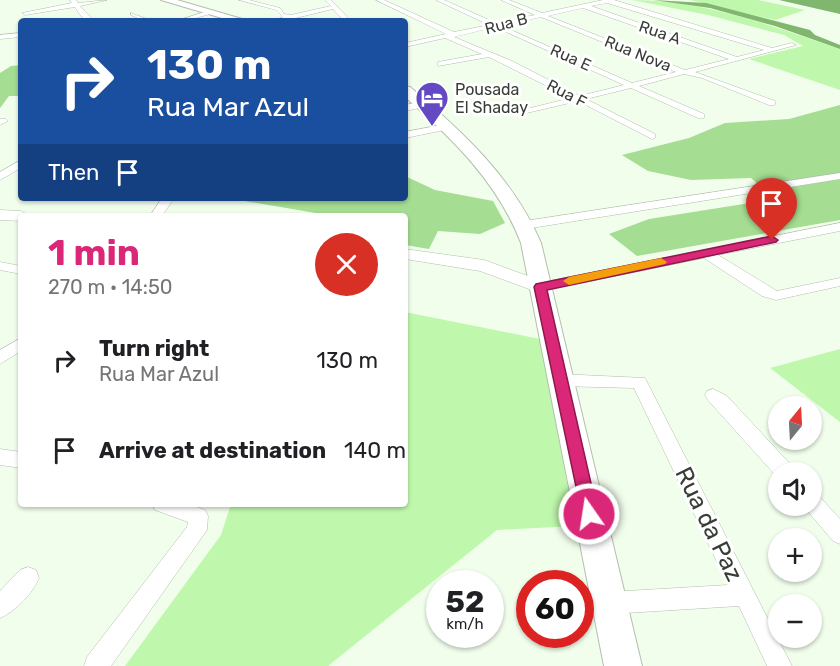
<!DOCTYPE html>
<meta charset="utf-8">
<style>
:root{--surface:#fff;--page:#f2f2f2;--text:#202124;--muted:#757577;--accent:#db2777}
body{margin:0;font-family:Rubik,sans-serif;background:var(--page);color:var(--text);height:100vh;display:flex;flex-direction:column;font-size:22px;white-space:nowrap}
*{box-sizing:border-box;margin:0}
p{font-size:20px;color:var(--muted)}
.icon{flex:none;width:33px;height:33px;fill:none;stroke:currentColor;stroke-width:2;stroke-linecap:round;stroke-linejoin:round}
.map{position:relative;flex:1;overflow:hidden}
.side{position:absolute;left:18px;top:213px;width:390px;height:294px;display:flex;flex-direction:column;background:var(--surface);border-radius:6px;box-shadow:0 2px 4px #0004}
.side>*{flex:none}
.guide{position:absolute;left:18px;top:18px;width:390px;height:183px;border-radius:6px;box-shadow:0 2px 4px #0004;background:#1a4fa0;color:#fff;overflow:hidden}
.needle{width:39px;rotate:18deg}
.controls{position:absolute;left:768px;top:396px;display:grid;gap:12px}
.controls a{display:grid;place-items:center;width:54px;height:54px;border-radius:50%;background:var(--surface);box-shadow:0 2px 4px #0004;font-size:30px}
.speed{position:absolute;left:426px;top:570px;display:flex;gap:12px;font-size:30px;font-weight:700;text-align:center}
.speed>*{display:grid;place-content:center;width:78px;height:78px;border-radius:50%;background:var(--surface);box-shadow:0 2px 4px #0004;line-height:1}
.speed small{font-size:15px;font-weight:400}
.speed .limit{border:9px solid #d22;background:#fff;color:#111}
.pin{position:absolute;display:grid;place-items:center;width:51px;height:51px;color:#fff;margin:-62px -26px;border-radius:50% 50% 50% 0;rotate:-45deg;box-shadow:0 0 6px #0007}
.pin .icon{rotate:45deg}
.me{position:absolute;width:66px;margin:-33px;rotate:347deg;stroke-linejoin:round;filter:drop-shadow(0 0 4px #0008)}
.turn{display:flex;align-items:center;gap:21px;height:126px;padding:0 30px;font-size:27px}
.turn .icon{width:78px;height:78px;stroke-width:2.5}
.turn b{display:block;font-size:42px;line-height:51px}
.then{display:flex;align-items:center;height:57px;padding:0 30px;background:#0003;gap:12px;font-size:22px}
.round{display:grid;place-items:center;flex:none;width:63px;height:63px;border-radius:32px;background:var(--page)}
.overview{display:flex;align-items:center;justify-content:space-between;height:102px;padding:0 30px}
h1{font-size:36px;font-weight:700;line-height:45px;color:var(--accent)}
ul{padding:0;list-style:none}
li{display:flex;align-items:center;gap:18px;height:90px;padding:0 30px}
li div{flex:1}
li b{display:block;font-size:22px}
li em{font-style:normal}
.map>svg:first-child{display:block}
</style>
<div class="map">
<svg width="840" height="666" viewBox="0 0 840 666">
<rect width="100%" height="100%" fill="#f1feec"/>
<path fill="#bff8ac" d="M 632,0 C 704,0 772,26 840,49 L 840,90 L 749,59 L 803,46 L 784,35 L 708,15 Z
M 690,0 L 758,0 L 805,10 L 775,20 Z
M 405,312 L 540,339 L 575,526 L 497,530 L 328,666 L 125,666 L 221,535 L 231,504 L 405,504 Z
M 840,349 L 840,422 L 770,368 Z"/>
<path fill="#a5dd92" d="M 21,65 L 21,96 L 9,96 L 0,108 L 0,73 L 11,66 Z
M 840,105 L 840,220 L 637,256 L 609,234 L 649,219 L 775,199 L 751,178 L 691,180 L 648,171 L 622,155 L 689,138 L 725,123 L 789,119 Z
M 405,176 L 435,190 L 493,201 L 505,223 L 480,234 L 438,231 L 429,249 L 405,245 L 405,216 L 333,216 L 239,200 L 240,198 L 405,198 Z"/>
<path fill="#80b66d" d="M 653,0 L 706,3 L 810,30 L 815,35 L 840,45 L 840,49 L 775,26 L 710,8 Z
M 779,0 L 840,0 L 840,14 Z"/>
<g fill="none" stroke-linecap="round" stroke-linejoin="round">
<defs>
<path id="street" d="M 70,0 L 76,0 L 78,3 L 107,0 L 80,6 L 94,21 C 83,21 80,15 75,7 L 25,15 L 22,13 L 72,3 Z
M 239,0 L 249,0 L 280,8 L 284,14 L 291,15 L 331,6 L 325,0 L 331,0 L 351,21 L 344,21 L 333,9 L 283,21 L 272,21 L 283,17 L 276,10 Z
M 376,0 L 384,0 L 454,32 L 489,25 L 436,0 L 444,0 L 496,23 L 535,15 L 501,0 L 509,0 L 542,13 L 603,0 L 614,0 L 772,48 L 792,43 L 796,45 L 695,72 L 775,101 L 775,105 L 769,105 L 702,78 L 684,74 L 639,86 L 704,114 L 704,118 L 698,118 L 631,88 L 586,99 L 655,134 L 655,138 L 652,139 L 578,101 L 518,115 L 518,111 L 571,98 L 489,57 L 438,66 L 438,62 L 482,54 L 445,38 L 405,47 L 405,43 L 446,34 ZM 607,3 L 764,50 L 737,57 L 591,6 ZM 583,8 L 729,59 L 685,70 L 548,16 ZM 541,17 L 676,72 L 632,83 L 502,26 ZM 495,27 L 624,85 L 580,96 L 512,61 L 454,37 Z
M 211,10 L 213,13 L 186,21 L 176,21 Z
M 131,13 L 152,21 L 144,21 L 131,15 Z
M 21,33 L 21,37 L 0,39 L 0,35 Z
M 421,102 L 424,103 L 424,107 L 405,111 L 405,105 Z
M 0,119 L 6,119 L 8,121 L 0,125 Z
M 447,124 L 450,125 L 450,129 L 405,138 L 405,132 Z
M 21,160 L 21,168 L 0,180 L 0,172 Z
M 840,173 L 840,179 L 525,229 L 519,225 L 525,221 Z
M 162,198 L 174,198 L 162,216 L 150,216 Z
M 840,223 L 840,231 L 718,255 L 777,291 L 840,278 L 840,286 L 776,300 L 762,296 L 704,258 L 540,291 L 533,287 L 540,283 Z
M 0,262 L 21,266 L 21,274 L 0,270 Z
M 21,338 L 21,351 L 0,364 L 0,350 Z
M 559,374 L 645,378 L 792,666 L 767,666 L 739,606 L 609,614 L 601,611 L 598,603 L 601,595 L 609,592 L 728,585 L 634,388 L 559,386 L 553,384 L 551,380 L 553,376 Z
M 713,389 L 727,396 L 792,466 L 794,472 L 778,472 L 778,478 L 707,399 L 705,395 L 707,391 Z
M 0,449 L 21,452 L 21,468 L 0,465 Z
M 812,493 L 819,496 L 840,519 L 840,544 L 833,541 L 805,508 L 804,506 L 812,506 Z
M 152,504 L 189,504 L 205,510 L 208,516 L 207,530 L 111,666 L 84,666 L 87,657 L 187,527 L 188,522 L 155,510 Z
M 28,567 L 36,570 L 39,578 C 33,593 15,612 0,618 L 0,591 L 20,570 Z"/>
<path id="secondary" d="M 0,210 L 21,211 L 29,216 L 21,216 L 21,221 L 0,220 Z
M 405,249 L 484,260 L 547,283 L 550,287 L 547,291 L 540,293 L 480,271 L 405,259 Z"/>
<path id="primary" d="M 161,0 L 177,0 L 249,21 L 232,21 Z
M 405,86 L 410,87 C 463,132 513,178 541,243 L 642,666 L 604,666 L 521,243 C 498,183 453,139 405,97 Z"/>
</defs>
<use href="#street" stroke="#b2bfad" stroke-width="1"/>
<use href="#secondary" stroke="#b2bfad" stroke-width="1"/>
<use href="#primary" stroke="#b2bfad" stroke-width="2"/>
<use href="#street" fill="#fff" fill-rule="evenodd"/>
<use href="#secondary" fill="#fff" fill-rule="evenodd"/>
<use href="#primary" fill="#fff" fill-rule="evenodd"/>
</g>
<path fill="#db2777" stroke="#8e194d" stroke-width="1.5" d="M 772,236 L 778,240 L 776,242 L 547,290 L 598,514 L 595,520 L 589,522 L 583,520 L 534,287 L 536,284 Z"/>
<path fill="#f59e0b" d="M 661,258 L 667,262 L 665,264 L 569,285 L 563,281 L 569,277 Z"/>
<defs>
<symbol id="hotel-pin" viewBox="-11 -11 22 30"><path d="M0 17L-7.5 6A9.5 9.5 0 1 1 7.5 6Z" fill="#634ac2" stroke="#fff"/><path d="M-6-4.5h1.5V1H6V5H4.5V3h-9V5H-6ZM-4 0a1.8 1.8 0 1 1 3.6 0ZM.5 0V-2.5h3Q6-2.5 6 0Z" fill="#fff"/></symbol>
</defs>
<g fill-rule="evenodd">
<use href="#hotel-pin" x="413" y="79" width="38" height="52"/>
</g>
<g text-anchor="middle" stroke-width="6" stroke-linejoin="round" paint-order="stroke">
<g font-size="16" fill="#383d36" stroke="#fff">
<text transform="translate(506 23) rotate(-15)" y="6">Rua B</text>
<text transform="translate(660 32) rotate(19)" y="6">Rua A</text>
<text transform="translate(638 53) rotate(22)" y="6">Rua Nova</text>
<text transform="translate(571 57) rotate(24)" y="6">Rua E</text>
<text transform="translate(567 93) rotate(27)" y="6">Rua F</text>
</g>
<g font-size="16" fill="#383d36" stroke="#fff" text-anchor="start">
<text x="455" y="95">Pousada<tspan x="455" dy="18">El Shaday</tspan></text>
</g>
<g font-size="24" fill="#383d36" stroke="#fff">
<text transform="translate(709 524) rotate(64)" y="8">Rua da Paz</text>
</g>
</g>
</svg>
<div class="controls">
<a><svg class="needle" viewBox="-14 -14 28 28"><path d="M0-13l5 13h-10z" fill="#e53935"/><path d="M0 13l5-13h-10z" fill="#757577"/></svg></a>
<a><svg class="icon" aria-label="sound" viewBox="0 0 24 24"><path d="M4 9h4l5-4v14l-5-4H4zM17 9q2 3 0 6"/></svg></a>
<a>+</a>
<a>−</a>
</div>
<div class="speed"><div>52<small>km/h</small></div><div class="limit">60</div></div>
<div class="pin" style="left:772px;top:240px;background:#d93025"><svg class="icon" aria-label="arrive" viewBox="0 0 24 24"><path d="M6 21V4h12l-3 4 3 4H6"/></svg></div>
<svg class="me" style="left:589px;top:514px" viewBox="-20 -20 40 40"><circle r="17" fill="#db2777" stroke="#fff" stroke-width="3"/><path d="M0-11L8 9 0 5-8 9z" fill="#fff"/></svg>
<div class="guide">
<div class="turn"><svg class="icon" aria-label="right" viewBox="0 0 24 24"><path d="M7 20v-9h11M14 6l5 5-5 5"/></svg><div><b>130 m</b>Rua Mar Azul</div></div>
<div class="then">Then<svg class="icon" aria-label="arrive" viewBox="0 0 24 24"><path d="M6 21V4h12l-3 4 3 4H6"/></svg></div>
</div>
<section class="side">
<div class="overview"><div><h1>1 min</h1><p>270 m · 14:50</p></div><a class="round" style="background:#d93025;color:#fff"><svg class="icon" aria-label="close" viewBox="0 0 24 24"><path d="M6 6l12 12M18 6L6 18"/></svg></a></div>
<ul>
<li><svg class="icon" aria-label="right" viewBox="0 0 24 24"><path d="M7 20v-9h11M14 6l5 5-5 5"/></svg><div><b>Turn right</b><p>Rua Mar Azul</p></div><em>130 m</em></li>
<li><svg class="icon" aria-label="arrive" viewBox="0 0 24 24"><path d="M6 21V4h12l-3 4 3 4H6"/></svg><div><b>Arrive at destination</b></div><em>140 m</em></li>
</ul>
</section>
</div>
